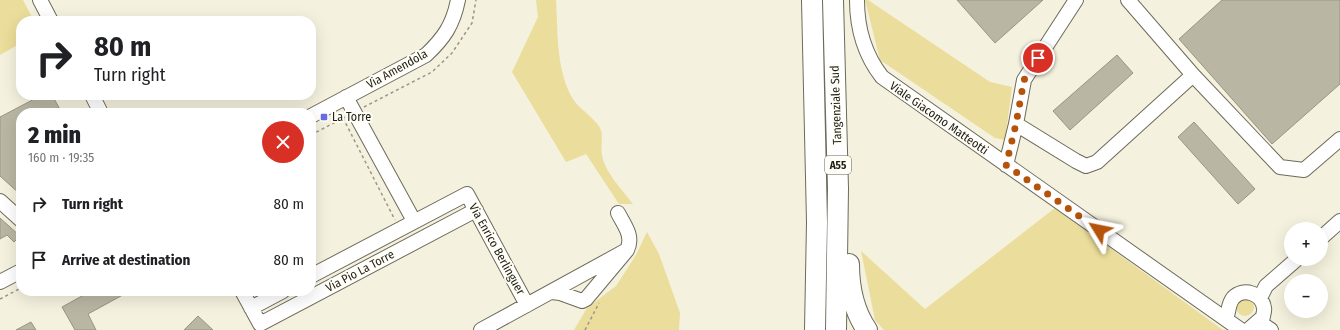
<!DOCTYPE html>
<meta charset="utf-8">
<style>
:root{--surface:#fff;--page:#f2f2f2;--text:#202124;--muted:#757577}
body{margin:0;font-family:"Fira Sans Condensed",sans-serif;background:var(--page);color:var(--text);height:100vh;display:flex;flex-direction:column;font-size:15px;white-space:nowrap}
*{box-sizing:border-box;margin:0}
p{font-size:13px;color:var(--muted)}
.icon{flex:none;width:22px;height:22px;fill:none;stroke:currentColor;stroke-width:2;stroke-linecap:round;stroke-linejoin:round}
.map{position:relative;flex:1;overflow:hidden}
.sheet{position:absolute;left:16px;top:108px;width:300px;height:188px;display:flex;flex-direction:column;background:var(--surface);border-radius:16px;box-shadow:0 4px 16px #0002}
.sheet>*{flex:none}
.banner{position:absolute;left:16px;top:16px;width:300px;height:84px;border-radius:16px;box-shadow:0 4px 16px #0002;background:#fff;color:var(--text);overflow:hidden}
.buttons{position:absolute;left:1284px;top:222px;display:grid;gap:8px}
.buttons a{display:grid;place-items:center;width:44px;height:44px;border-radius:50%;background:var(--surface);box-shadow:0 4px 16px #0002;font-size:20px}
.pin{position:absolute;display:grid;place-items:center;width:34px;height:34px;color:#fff;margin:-17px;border:2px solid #fff;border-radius:50%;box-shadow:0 1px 4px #0007}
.me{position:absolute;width:44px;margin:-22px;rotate:305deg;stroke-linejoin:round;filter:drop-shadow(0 0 3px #0008)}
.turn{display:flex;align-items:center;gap:14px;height:84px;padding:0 12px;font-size:18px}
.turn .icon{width:52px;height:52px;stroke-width:2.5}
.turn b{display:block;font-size:28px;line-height:34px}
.round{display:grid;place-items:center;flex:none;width:42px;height:42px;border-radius:21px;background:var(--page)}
.head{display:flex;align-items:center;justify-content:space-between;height:68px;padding:0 12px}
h1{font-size:24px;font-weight:800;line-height:30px}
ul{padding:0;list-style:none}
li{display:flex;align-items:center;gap:12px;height:56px;padding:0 12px}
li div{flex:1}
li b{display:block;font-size:15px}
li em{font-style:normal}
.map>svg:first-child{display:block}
</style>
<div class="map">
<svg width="1340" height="330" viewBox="0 0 1340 330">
<rect width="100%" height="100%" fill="#f4f1de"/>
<path fill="#ebdd9b" d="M 0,0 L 23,0 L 34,21 L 21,21 L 21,43 L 0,55 Z
M 536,0 L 556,0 C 558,32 556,71 573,99 C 580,110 594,117 600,128 C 604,136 600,147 602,155 C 604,171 623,191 633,204 L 619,204 L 586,154 L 566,162 L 512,72 L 538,17 Z
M 865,0 L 868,0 L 990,82 L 1012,87 L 1005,140 L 995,138 L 880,60 Z
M 1055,208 L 1223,330 L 884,330 L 875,320 L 861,251 L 925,309 Z
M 647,232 L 659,254 L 680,313 L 679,330 L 574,330 L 587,308 L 616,286 L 636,255 Z
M1236 307a9 9 0 1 1 18 0a9 9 0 1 1-18 0Z"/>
<path fill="#b9b6a4" stroke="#989583" d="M 957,0 L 1043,0 L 995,43 Z
M 1222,0 L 1340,0 L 1340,84 L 1272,144 L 1179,39 Z
M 1117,55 L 1133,73 L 1070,130 L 1053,111 Z
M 42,95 L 52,95 L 62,113 L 21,113 L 21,195 L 0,176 L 0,117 Z
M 1194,122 L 1255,189 L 1238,204 L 1178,137 Z
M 0,218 L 20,236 L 14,242 L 7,235 L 0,239 Z
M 91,291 L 130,291 L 88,314 L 96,330 L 75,330 L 62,307 Z
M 198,316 L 213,330 L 184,330 Z
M 31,322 L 36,330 L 16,330 Z"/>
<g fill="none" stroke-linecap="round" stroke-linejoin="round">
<defs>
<path id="minor" d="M 40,0 L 51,21
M 857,0 C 857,28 864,54 882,77 L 1241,330
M 1128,0 L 1193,75 L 1280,167 L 1304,170 L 1340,139
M 92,95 L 101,113
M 346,97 L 414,221
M 311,116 L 426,55 C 444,38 453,25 458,0
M 1016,124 L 1024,80 L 1076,0
M 1006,165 L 1016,124 L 1076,161 L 1086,166 L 1097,162 L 1193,75
M 0,201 L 21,220
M 1321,238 L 1340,221
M 311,276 L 467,194 L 527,305
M 0,282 L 21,271
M 242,291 L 260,324 L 476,210
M 552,292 L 560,293 L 582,301 L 586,299 L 627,250 C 634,236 624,225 618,213
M 1260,298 L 1266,286 L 1297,259
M 251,308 L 283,291
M 1226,319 C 1229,312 1228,304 1233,298 C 1243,287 1262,293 1264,308 C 1265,310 1263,314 1263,317 L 1248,330
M 1259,322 L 1271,330
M 481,330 L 627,250"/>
<path id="highway" d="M 812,0 L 817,222 L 815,330
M 833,0 L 838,188 L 836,330
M 849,264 C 849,287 854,311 867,330"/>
</defs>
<use href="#minor" stroke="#6d6a5a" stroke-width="16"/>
<use href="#highway" stroke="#6d6a5a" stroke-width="22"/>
<path stroke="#999789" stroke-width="1.5" stroke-dasharray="3 3" stroke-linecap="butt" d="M 364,107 L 432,72 L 452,53 L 472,23 L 476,0
M 343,118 L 395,220
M 311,135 L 345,117
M 0,299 L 21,288
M 585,330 L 599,303"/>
<use href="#minor" stroke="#fff" stroke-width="14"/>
<use href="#highway" stroke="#fff" stroke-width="20"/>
</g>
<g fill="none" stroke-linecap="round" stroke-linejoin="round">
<path stroke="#b45309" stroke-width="7" stroke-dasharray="0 12.6" d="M 1038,58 L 1024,80 L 1016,124 L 1006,165 L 1099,230"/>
</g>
<rect fill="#696de7" stroke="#fffef6" stroke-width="1.5" x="320" y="113" width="8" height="8" rx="2"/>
<g text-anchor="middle" stroke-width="4" stroke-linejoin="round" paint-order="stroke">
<rect fill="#fffef6" stroke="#616058" stroke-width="1" x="825" y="156" width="26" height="18" rx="3"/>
<g font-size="11" font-weight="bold" fill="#1d1c15">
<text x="838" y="169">A55</text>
</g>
<g font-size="12" fill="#1d1c15" stroke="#fffef6">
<text transform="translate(397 69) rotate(-29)" y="4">Via Amendola</text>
<text transform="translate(836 105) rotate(-92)" y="4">Tangenziale Sud</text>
<text transform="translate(939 118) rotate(35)" y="4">Viale Giacomo Matteotti</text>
<text transform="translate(497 249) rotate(61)" y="4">Via Enrico Berlinguer</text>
<text transform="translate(360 271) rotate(-28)" y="4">Via Pio La Torre</text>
</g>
<g font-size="12" fill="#1d1c15" stroke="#fffef6" text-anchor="start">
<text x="332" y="121">La Torre</text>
</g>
</g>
</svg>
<div class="buttons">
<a>+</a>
<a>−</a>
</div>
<div class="pin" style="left:1038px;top:58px;background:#d93025"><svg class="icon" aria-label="arrive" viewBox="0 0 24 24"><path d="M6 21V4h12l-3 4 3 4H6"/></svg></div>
<svg class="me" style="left:1099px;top:230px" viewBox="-20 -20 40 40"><path d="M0-17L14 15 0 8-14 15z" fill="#b45309" stroke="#fff" stroke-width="4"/></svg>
<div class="banner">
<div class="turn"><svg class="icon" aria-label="right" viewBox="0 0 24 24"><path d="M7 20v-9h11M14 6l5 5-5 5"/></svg><div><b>80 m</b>Turn right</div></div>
</div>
<section class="sheet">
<div class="head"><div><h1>2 min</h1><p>160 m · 19:35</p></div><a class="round" style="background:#d93025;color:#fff"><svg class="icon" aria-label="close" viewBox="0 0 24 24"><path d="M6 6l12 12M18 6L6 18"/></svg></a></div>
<ul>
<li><svg class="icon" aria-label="right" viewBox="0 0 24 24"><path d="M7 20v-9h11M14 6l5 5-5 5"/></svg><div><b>Turn right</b></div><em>80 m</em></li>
<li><svg class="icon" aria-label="arrive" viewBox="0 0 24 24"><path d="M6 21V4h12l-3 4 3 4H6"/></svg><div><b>Arrive at destination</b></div><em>80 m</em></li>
</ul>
</section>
</div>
